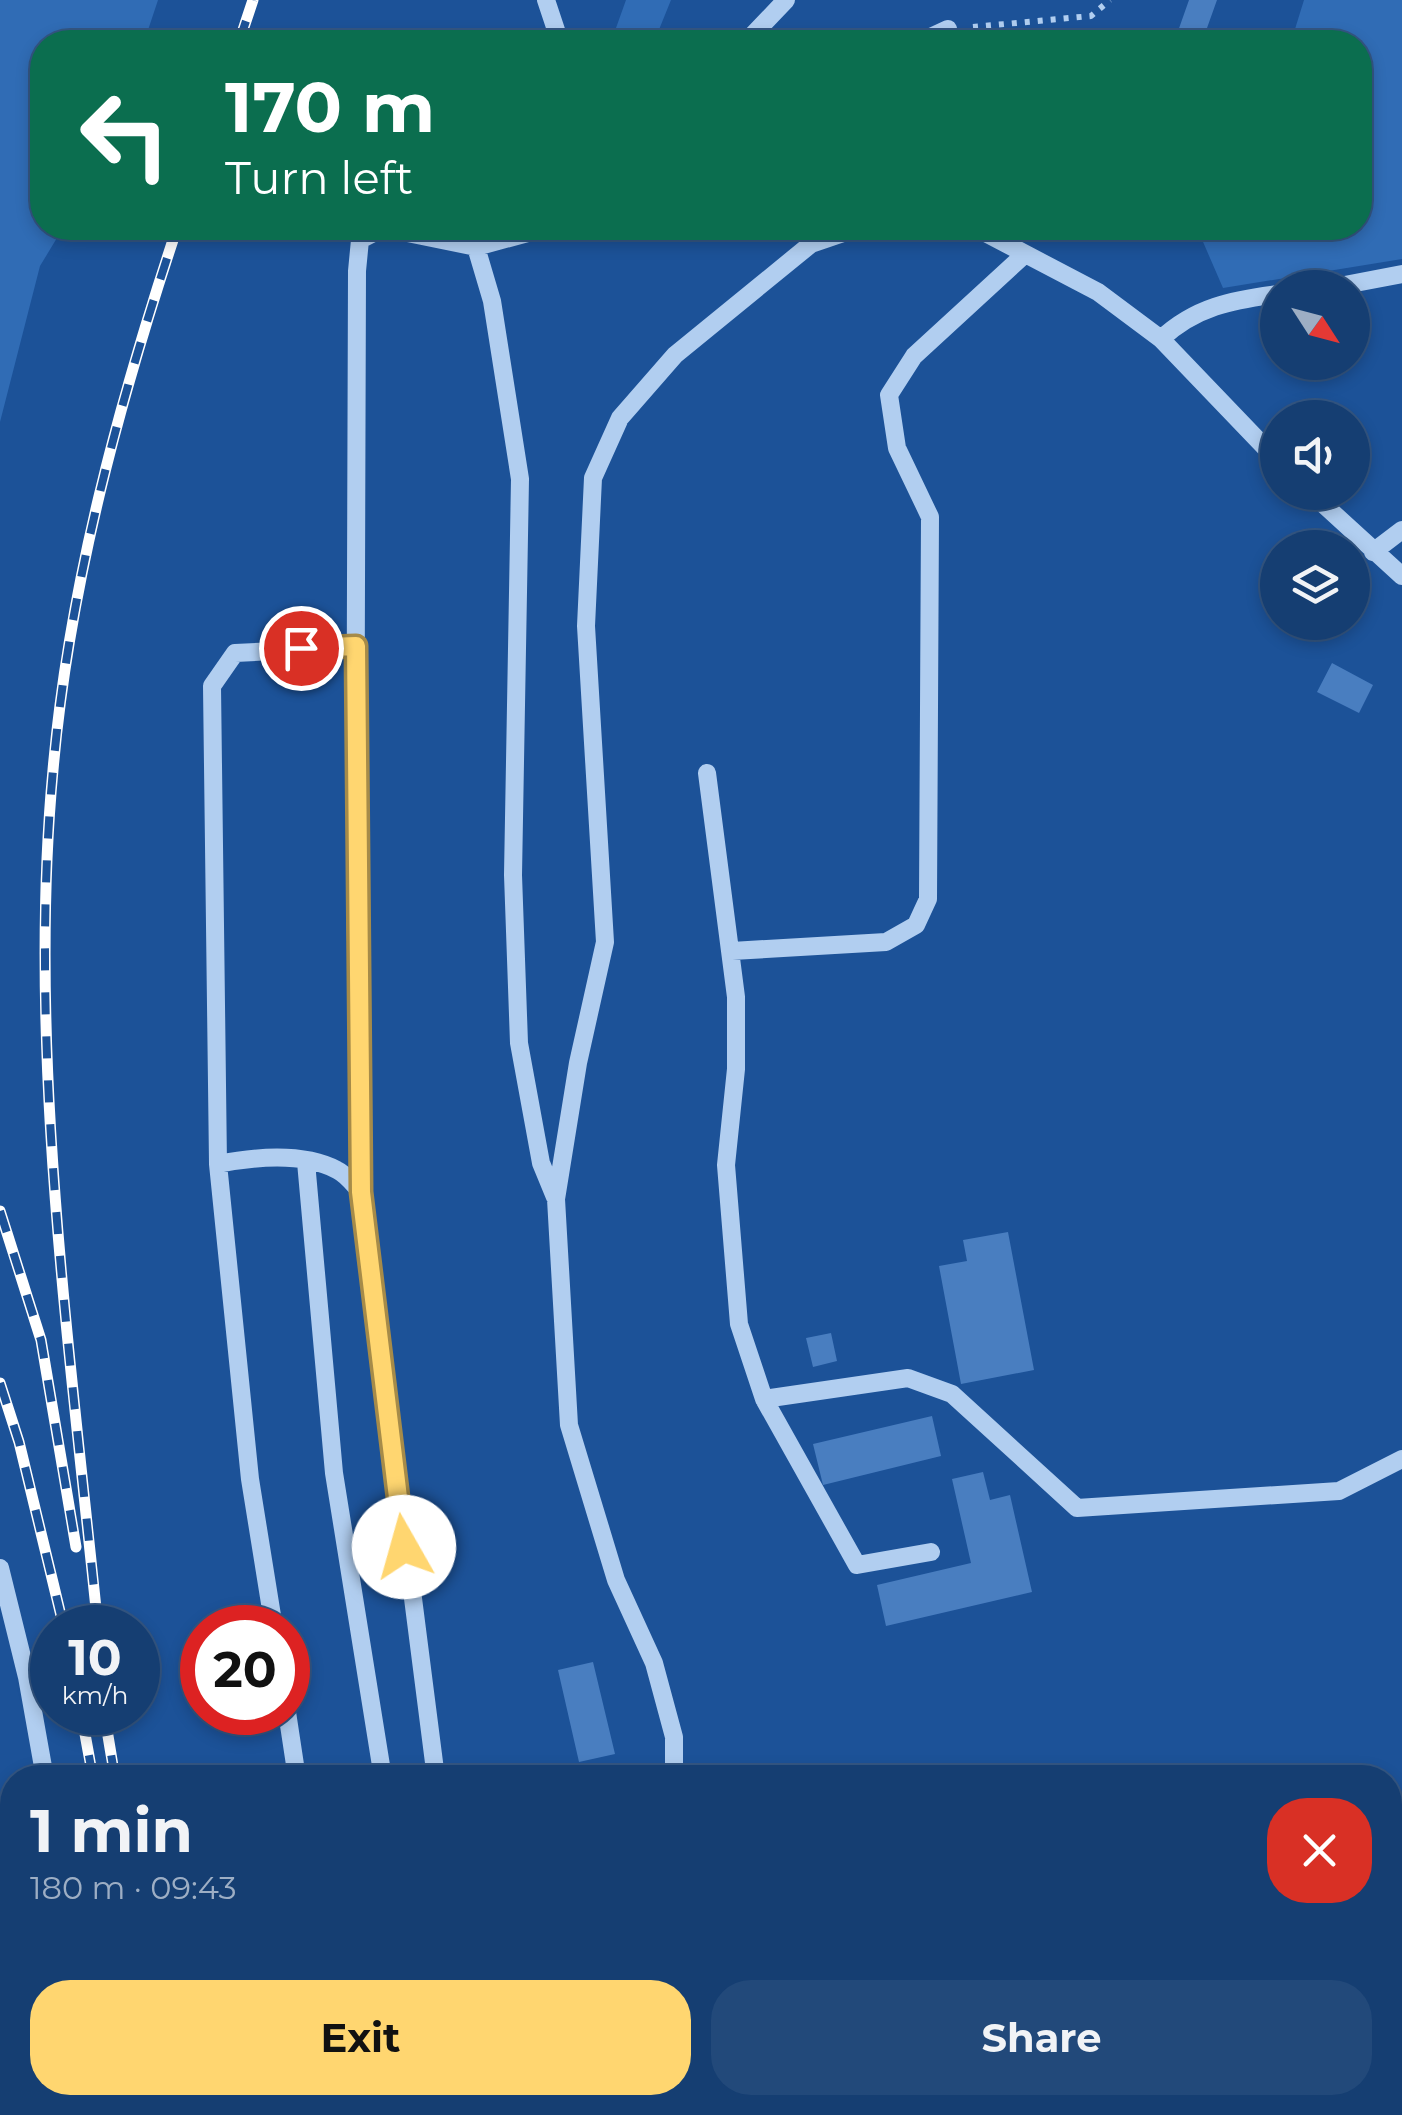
<!DOCTYPE html>
<meta charset="utf-8">
<style>
:root{--surface:#153e72;--page:#22497a;--text:#f1f3f6;--muted:#9daec4;--line:#345784;--accent:#ffd670}
body{margin:0;font-family:Montserrat,sans-serif;background:var(--page);color:var(--text);height:100vh;display:flex;flex-direction:column;font-size:38px;white-space:nowrap}
*{box-sizing:border-box;margin:0}
p{font-size:32px;color:var(--muted)}
.icon{flex:none;width:55px;height:55px;fill:none;stroke:currentColor;stroke-width:2;stroke-linecap:round;stroke-linejoin:round}
.map{position:relative;flex:1;overflow:hidden}
.details{position:absolute;left:0px;top:1765px;width:1402px;height:350px;display:flex;flex-direction:column;background:var(--surface);border-radius:40px 40px 0 0;box-shadow:0 5px 15px #0003,0 0 0 2px var(--line)}
.details>*{flex:none}
.hud{position:absolute;left:30px;top:30px;width:1342px;height:210px;border-radius:40px;box-shadow:0 5px 15px #0003,0 0 0 2px var(--line);background:#0b6e4f;color:#fff;overflow:hidden}
.needle{width:65px;rotate:126deg}
.buttons{position:absolute;left:1260px;top:270px;display:grid;gap:20px}
.buttons a{display:grid;place-items:center;width:110px;height:110px;border-radius:50%;background:var(--surface);box-shadow:0 5px 15px #0003,0 0 0 2px var(--line);font-size:50px}
.speed{position:absolute;left:30px;top:1605px;display:flex;gap:20px;font-size:50px;font-weight:700;text-align:center}
.speed>*{display:grid;place-content:center;width:130px;height:130px;border-radius:50%;background:var(--surface);box-shadow:0 5px 15px #0003,0 0 0 2px var(--line);line-height:1}
.speed small{font-size:25px;font-weight:400}
.speed .limit{border:15px solid #d22;background:#fff;color:#111}
.pin{position:absolute;display:grid;place-items:center;width:85px;height:85px;color:#fff;margin:-42px;border:5px solid #fff;border-radius:50%;box-shadow:0 2px 10px #0007}
.me{position:absolute;width:110px;margin:-55px;rotate:353deg;stroke-linejoin:round;filter:drop-shadow(0 0 8px #0008)}
.turn{display:flex;align-items:center;gap:35px;height:210px;padding:0 30px;font-size:45px}
.turn .icon{width:130px;height:130px;stroke-width:2.5}
.turn b{display:block;font-size:70px;line-height:85px}
.round{display:grid;place-items:center;flex:none;width:105px;height:105px;border-radius:40px;background:var(--page)}
.summary{display:flex;align-items:center;justify-content:space-between;height:170px;padding:0 30px}
h1{font-size:60px;font-weight:700;line-height:75px}
.action{display:flex;gap:20px;margin-top:auto;padding:20px 30px}
.action a{flex:1;height:115px;border-radius:40px;background:var(--accent);color:#111;font-size:40px;font-weight:700;line-height:115px;text-align:center}
.action a+a{background:var(--page);color:var(--text)}
.map>svg:first-child{display:block}
</style>
<div class="map">
<svg width="1402" height="2115" viewBox="0 0 1402 2115">
<rect width="100%" height="100%" fill="#1c5298"/>
<path fill="#306cb5" d="M 0,0 L 158,0 L 144,42 L 42,42 L 42,228 L 63,228 L 40,266 L 0,422 Z
M 626,0 L 671,0 L 654,42 L 611,42 Z
M 1304,0 L 1402,0 L 1402,259 L 1223,288 L 1197,228 L 1360,228 L 1360,42 L 1291,42 Z"/>
<path fill="#497ec0" d="M 1189,0 L 1217,0 L 1202,42 L 1177,34 Z
M 1332,663 L 1373,685 L 1359,713 L 1317,692 Z
M 1008,1232 L 1034,1370 L 961,1384 L 939,1266 L 967,1261 L 963,1240 Z
M 831,1333 L 837,1361 L 813,1367 L 806,1338 Z
M 932,1416 L 941,1456 L 823,1485 L 813,1444 Z
M 983,1472 L 990,1500 L 1010,1495 L 1032,1592 L 886,1626 L 877,1585 L 971,1563 L 952,1479 Z
M 593,1662 L 615,1754 L 579,1762 L 558,1670 Z
M 1390,2090 L 1402,2093 L 1400,2115 L 1351,2110 L 1353,2102 L 1390,2102 Z
M 811,2102 L 912,2102 L 889,2115 L 818,2115 Z"/>
<g fill="none" stroke-linecap="round" stroke-linejoin="round">
<path stroke="#b1cef0" stroke-width="6" stroke-dasharray="5 8" stroke-linecap="butt" d="M 973,27 L 1091,16 L 1110,0"/>
<path stroke="#b1cef0" stroke-width="18" d="M 546,0 L 560,42
M 746,42 L 786,0
M 920,42 L 948,29
M 976,228 L 1098,292 L 1161,339 L 1278,461
M 476,247 L 492,301 L 520,479 L 513,875 L 519,1043 L 541,1163 L 555,1197
M 1329,288 L 1402,274
M 1161,339 C 1195,307 1232,300 1278,294
M 1310,492 L 1402,576
M 1373,552 L 1402,530
M 707,773 L 736,997 L 736,1069 L 726,1165 L 739,1324 L 764,1399 L 857,1565 L 931,1552
M 732,951 L 886,942 L 916,925 L 928,899 L 930,517 L 897,448 L 889,395 L 914,356 L 1025,254
M 306,1162 L 334,1473 L 383,1778
M 218,1164 L 212,686 L 235,653 L 356,647
M 764,1399 L 908,1378 L 952,1394 L 1077,1508 L 1339,1491 L 1402,1459
M 0,1568 L 27,1677 L 45,1778
M 274,1628 L 250,1479 L 218,1164 C 254,1157 303,1152 337,1170 C 346,1174 354,1185 361,1192
M 287,1712 L 297,1778
M 436,1778 L 361,1192 L 355,891 L 357,271 L 360,240 L 383,228 L 476,247 L 546,228
M 674,1778 L 674,1737 L 654,1663 L 616,1580 L 569,1425 L 556,1199 L 578,1063 L 605,942 L 586,626 L 593,478 L 620,418 L 675,355 L 811,244 L 858,228
M 1390,1895 L 1402,1886
M 101,2102 L 103,2115
M 360,2102 L 363,2115
M 500,2102 L 503,2115
M 663,2102 L 663,2115
M 936,2115 L 951,2102
M 1201,2115 L 1209,2102
M 1255,2115 L 1260,2102"/>
<defs>
<path id="rail" d="M 239,42 L 253,0
M 0,1211 L 41,1340 L 76,1547
M 0,1383 L 19,1442 L 64,1628
M 98,1628 C 70,1350 27,1047 53,770 C 69,586 119,402 177,228
M 81,1712 L 93,1778
M 104,1712 L 115,1778
M 145,2102 L 147,2115
M 169,2102 L 171,2115"/>
</defs>
<use href="#rail" stroke="#fff" stroke-width="11"/>
<use href="#rail" stroke="#1c5298" stroke-width="8" stroke-dasharray="22" stroke-linecap="butt"/>
</g>
<g fill="none" stroke-linecap="round" stroke-linejoin="round">
<defs>
<path id="route" d="M 301,648 L 356,646 L 361,1192 L 404,1547"/>
</defs>
<use href="#route" stroke="#a68b49" stroke-width="25"/>
<use href="#route" stroke="#ffd670" stroke-width="18"/>
</g>
</svg>
<div class="buttons">
<a><svg class="needle" viewBox="-14 -14 28 28"><path d="M0-13l5 13h-10z" fill="#e53935"/><path d="M0 13l5-13h-10z" fill="#9daec4"/></svg></a>
<a><svg class="icon" aria-label="sound" viewBox="0 0 24 24"><path d="M4 9h4l5-4v14l-5-4H4zM17 9q2 3 0 6"/></svg></a>
<a><svg class="icon" aria-label="layers" viewBox="0 0 24 24"><path d="M12 4l9 5-9 5-9-5zM3 14l9 5 9-5"/></svg></a>
</div>
<div class="speed"><div>10<small>km/h</small></div><div class="limit">20</div></div>
<div class="pin" style="left:301px;top:648px;background:#d93025"><svg class="icon" aria-label="arrive" viewBox="0 0 24 24"><path d="M6 21V4h12l-3 4 3 4H6"/></svg></div>
<svg class="me" style="left:404px;top:1547px" viewBox="-20 -20 40 40"><circle r="19" fill="#fff"/><path d="M0-13L10 11 0 6-10 11z" fill="#ffd670"/></svg>
<div class="hud">
<div class="turn"><svg class="icon" aria-label="left" viewBox="0 0 24 24"><path d="M17 20v-9H6M10 6l-5 5 5 5"/></svg><div><b>170 m</b>Turn left</div></div>
</div>
<section class="details">
<div class="summary"><div><h1>1 min</h1><p>180 m · 09:43</p></div><a class="round" style="background:#d93025;color:#fff"><svg class="icon" aria-label="close" viewBox="0 0 24 24"><path d="M6 6l12 12M18 6L6 18"/></svg></a></div>
<div class="action"><a>Exit</a><a>Share</a></div>
</section>
</div>
